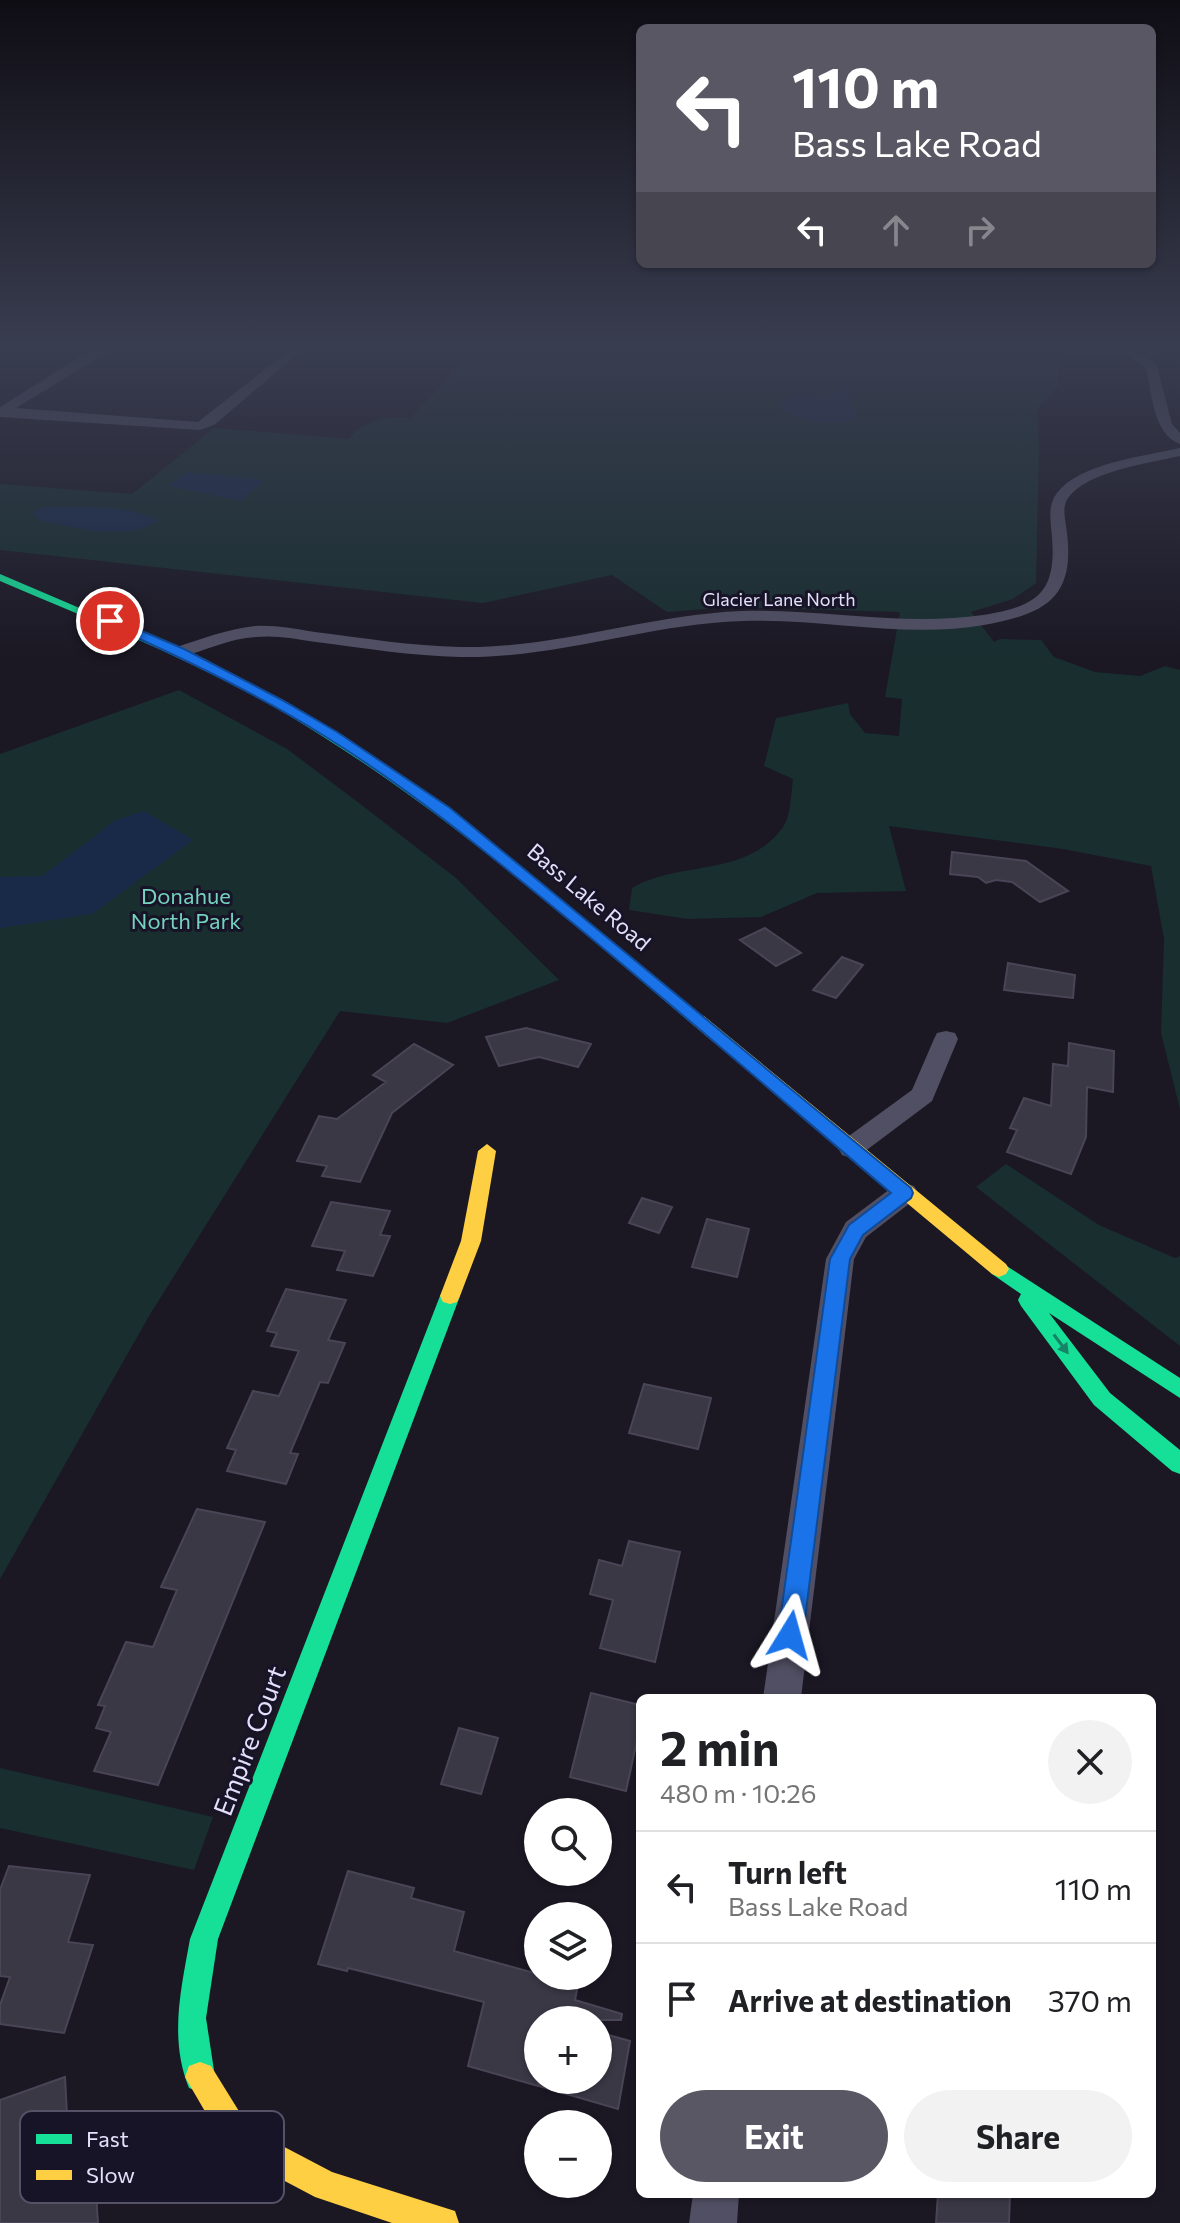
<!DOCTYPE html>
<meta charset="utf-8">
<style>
:root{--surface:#fff;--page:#f2f2f2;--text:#202124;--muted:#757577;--line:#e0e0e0;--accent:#595763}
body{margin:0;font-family:Commissioner,sans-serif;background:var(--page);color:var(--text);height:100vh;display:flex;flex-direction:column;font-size:30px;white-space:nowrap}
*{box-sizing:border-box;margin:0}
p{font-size:26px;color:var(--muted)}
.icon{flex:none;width:44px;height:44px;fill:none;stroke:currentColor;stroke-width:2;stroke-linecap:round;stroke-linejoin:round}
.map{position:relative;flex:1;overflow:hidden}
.sheet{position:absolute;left:636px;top:1694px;width:520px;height:504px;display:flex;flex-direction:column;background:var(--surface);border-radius:12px;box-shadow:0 2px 6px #0004}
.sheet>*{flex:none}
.hud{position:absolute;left:636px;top:24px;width:520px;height:244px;border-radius:12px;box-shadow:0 2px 6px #0004;background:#595763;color:#fff;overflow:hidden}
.fabs{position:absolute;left:524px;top:1798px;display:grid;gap:16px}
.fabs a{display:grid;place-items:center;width:88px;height:88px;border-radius:50%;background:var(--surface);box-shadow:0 2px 6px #0004;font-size:40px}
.pin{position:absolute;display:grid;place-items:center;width:68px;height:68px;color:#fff;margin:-34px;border:4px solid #fff;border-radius:50%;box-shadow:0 2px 8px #0007}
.me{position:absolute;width:88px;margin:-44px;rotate:8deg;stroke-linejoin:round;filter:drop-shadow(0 0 6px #0008)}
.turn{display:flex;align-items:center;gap:28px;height:168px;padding:0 24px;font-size:36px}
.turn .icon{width:104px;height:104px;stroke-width:2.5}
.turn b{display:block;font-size:56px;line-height:68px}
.lanes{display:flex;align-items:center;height:76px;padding:0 24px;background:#0003;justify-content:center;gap:40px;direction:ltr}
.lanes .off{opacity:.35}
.round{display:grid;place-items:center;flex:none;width:84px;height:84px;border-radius:42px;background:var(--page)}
.overview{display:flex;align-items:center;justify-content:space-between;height:136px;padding:0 24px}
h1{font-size:48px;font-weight:700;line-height:60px}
.primary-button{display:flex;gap:16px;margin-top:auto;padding:16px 24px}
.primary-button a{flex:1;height:92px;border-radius:48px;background:var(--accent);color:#fff;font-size:32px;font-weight:700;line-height:92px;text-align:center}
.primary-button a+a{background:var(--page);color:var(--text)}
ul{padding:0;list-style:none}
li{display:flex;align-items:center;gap:24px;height:112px;padding:0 24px;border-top:2px solid var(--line)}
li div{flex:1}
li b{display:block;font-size:30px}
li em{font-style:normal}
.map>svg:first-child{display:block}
</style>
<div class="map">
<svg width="1180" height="2223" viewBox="0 0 1180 2223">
<rect width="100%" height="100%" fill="#1b1824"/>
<path fill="#182e2f" d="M 480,345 L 1180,345 L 1180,362 L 1153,357 L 1057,353 L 1059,385 L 1037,410 L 1039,449 L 1036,583 L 1013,599 L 971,612 L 994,642 L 1000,639 L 1041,640 L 1054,657 L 1095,672 L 1140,676 L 1165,666 L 1180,670 L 1180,1109 L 1161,1033 L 1164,939 L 1151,866 L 1063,849 L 889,826 L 906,891 L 817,893 L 761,917 L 688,919 L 629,910 L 632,888 C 680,860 747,878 783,827 C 791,816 791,793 793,779 L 764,766 L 776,718 L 848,703 L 850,714 L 865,733 L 899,736 L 902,699 L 885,697 L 900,612 L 733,607 L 667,612 L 612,575 L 483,603 L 0,550 L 0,484 L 132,494 L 214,428 L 349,439 C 362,421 388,415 410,418 Z
M 179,690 L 287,749 L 359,803 L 456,878 L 559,980 L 447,1023 L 340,1011 L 149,1316 L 0,1579 L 0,754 Z
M 1006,1164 L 1099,1225 L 1175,1258 L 1180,1256 L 1180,1346 L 976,1187 Z
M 0,1768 L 213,1817 L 194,1870 L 0,1828 Z"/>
<path fill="#192a49" d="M 846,384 L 851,388 L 849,399 L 856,413 L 853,419 C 826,426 802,423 779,407 L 789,395 L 827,396 L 835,392 L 837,385 Z
M 187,472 L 265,480 L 241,501 L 168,486 Z
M 43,507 C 74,507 132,504 158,521 C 131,542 66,527 36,519 L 33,512 Z
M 144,811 L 193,840 L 92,914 L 0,928 L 0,877 L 42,876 L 116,820 Z"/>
<path fill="#3a3845" stroke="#494556" stroke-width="2" d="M 952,852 L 1026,861 L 1068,891 L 1040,902 L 1012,882 L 996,880 L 986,883 L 978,877 L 950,874 Z
M 765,928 L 801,953 L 776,966 L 740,940 Z
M 842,957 L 863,965 L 836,998 L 813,990 Z
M 1008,963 L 1075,975 L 1073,998 L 1004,990 Z
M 526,1028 L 591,1044 L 578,1067 L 539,1057 L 499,1066 L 486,1037 Z
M 1069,1043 L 1114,1051 L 1113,1092 L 1087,1087 L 1086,1137 L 1071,1174 L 1007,1152 L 1017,1130 L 1010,1128 L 1024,1098 L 1051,1106 L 1053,1064 L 1068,1066 Z
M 414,1044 L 453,1065 L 392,1113 L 360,1182 L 322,1176 L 327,1166 L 297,1161 L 319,1116 L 337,1119 L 386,1082 L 373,1075 Z
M 642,1198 L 672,1207 L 659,1233 L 629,1223 Z
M 331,1202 L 390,1211 L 380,1235 L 390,1236 L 373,1276 L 337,1270 L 345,1251 L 312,1246 Z
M 707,1219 L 749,1229 L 737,1277 L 692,1267 Z
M 286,1289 L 346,1300 L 328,1340 L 345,1343 L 328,1383 L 320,1382 L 290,1453 L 298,1454 L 286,1484 L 227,1471 L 236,1450 L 227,1448 L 253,1391 L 279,1396 L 299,1351 L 271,1346 L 277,1333 L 267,1331 Z
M 644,1384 L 711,1398 L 698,1449 L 629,1433 Z
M 197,1509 L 265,1522 L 158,1785 L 94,1771 L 111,1732 L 96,1728 L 105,1706 L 98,1705 L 126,1642 L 153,1647 L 177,1590 L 161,1587 Z
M 629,1541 L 680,1552 L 655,1662 L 600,1648 L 613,1600 L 590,1594 L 599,1560 L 622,1566 Z
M 591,1693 L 640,1705 L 640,1727 L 626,1791 L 570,1777 Z
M 459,1728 L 498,1738 L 481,1794 L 441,1784 Z
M 9,1866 L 90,1875 L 68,1942 L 93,1945 L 64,2033 L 0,2024 L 0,2005 L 10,1977 L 0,1976 L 0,1890 Z
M 348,1871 L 414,1888 L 411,1898 L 464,1912 L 454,1951 L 578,1985 L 575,2000 L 622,2014 L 621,2020 L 538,2020 L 538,2086 L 468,2066 L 484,2002 L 348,1968 L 347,1971 L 318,1964 Z
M 598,2032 L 630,2041 L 618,2109 L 539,2086 L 540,2080 L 598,2080 Z
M 65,2077 L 70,2172 L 94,2164 L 98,2223 L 0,2223 L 0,2100 Z
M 938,2194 L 1010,2194 L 1009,2223 L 936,2223 Z"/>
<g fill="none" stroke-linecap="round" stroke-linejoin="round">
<path fill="#514f63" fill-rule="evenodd" d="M 105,345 L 119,345 L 16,408 L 198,422 L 296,345 L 308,345 L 214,425 L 200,430 L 0,417 L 0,407 L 85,354 Z
M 1096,345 C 1119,345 1137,352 1156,363 L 1172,424 L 1180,433 L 1180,444 C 1153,434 1152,393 1146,368 L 1130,357 Z
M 1180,448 L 1180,456 C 1150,463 1087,471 1068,498 C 1061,508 1066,521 1067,533 C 1075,599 1044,614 984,625 C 905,639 823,618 742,621 C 647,624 556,659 460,657 C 412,656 363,648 316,642 C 296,639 276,635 256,637 C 229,638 206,651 180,657 L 171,652 L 174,648 C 201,639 227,629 255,626 C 276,625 295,629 315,632 C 363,638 412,646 460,647 C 555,649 646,615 741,611 C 821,608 902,627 983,615 C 1044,606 1058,587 1051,527 C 1050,514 1049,504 1057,493 C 1079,463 1146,456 1180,448 Z
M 946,1031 L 955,1033 L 958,1039 L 932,1101 L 860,1155 L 851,1158 L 842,1155 L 838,1148 L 842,1141 L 912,1090 L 934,1039 L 937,1033 Z
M 904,1183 L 914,1186 L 918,1193 L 914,1200 L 866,1237 L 854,1259 L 801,1698 L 763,1698 L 826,1259 L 846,1222 L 894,1186 Z
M 693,2194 L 739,2194 L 737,2223 L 689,2223 Z"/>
<path fill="#16e098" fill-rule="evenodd" d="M 0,574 L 213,665 L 337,734 L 393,770 L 499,849 L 706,1020 L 698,1025 L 692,1024 C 558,910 424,793 271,705 C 184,656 91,620 0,581 Z
M 999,1261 L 1180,1378 L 1180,1398 L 1049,1313 L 1110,1393 L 1180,1450 L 1180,1474 L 1172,1471 L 1094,1405 L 1021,1306 L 1018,1300 L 1021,1294 L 992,1274 L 989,1269 L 992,1264 Z
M 450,1288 L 457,1290 L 460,1296 L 218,1939 L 206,2018 L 215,2077 L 211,2088 L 200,2092 L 189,2088 C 169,2039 181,1989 190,1939 L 440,1296 L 443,1290 Z"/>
<path fill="#ffcf43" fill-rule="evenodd" d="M 698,1015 L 704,1016 L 1006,1264 L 1009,1269 L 1006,1274 L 999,1277 L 992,1274 L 692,1024 L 690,1020 L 692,1016 Z
M 487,1144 L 496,1151 L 481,1241 L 460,1296 L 457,1302 L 450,1304 L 443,1302 L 440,1296 L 461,1241 L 478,1151 Z
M 200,2062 L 211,2066 L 250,2129 L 332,2172 L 455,2211 L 459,2223 L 392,2223 L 315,2197 L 228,2151 L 185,2077 L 189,2066 Z"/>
</g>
<defs><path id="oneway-solid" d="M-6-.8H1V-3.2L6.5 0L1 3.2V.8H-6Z" transform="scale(2)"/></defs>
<use fill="#178466" href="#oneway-solid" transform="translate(1061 1344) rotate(53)"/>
<linearGradient id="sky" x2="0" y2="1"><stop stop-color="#0f0d14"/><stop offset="0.53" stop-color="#393d50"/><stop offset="1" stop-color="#393d50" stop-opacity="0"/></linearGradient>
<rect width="1180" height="656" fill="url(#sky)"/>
<path fill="#1a73e8" stroke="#114b97" stroke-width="2" d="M 106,619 L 114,619 L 184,649 L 282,700 L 337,732 L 450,808 L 911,1188 L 913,1193 L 911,1198 L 863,1235 L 850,1259 L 803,1635 L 799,1644 L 790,1647 L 782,1644 L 778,1635 L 830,1259 L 849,1225 L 891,1193 C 782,1100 674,1006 563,915 C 486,852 411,790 326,737 C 256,693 181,657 106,624 Z"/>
<g text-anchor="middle" stroke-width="6" stroke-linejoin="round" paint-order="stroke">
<g font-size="18" fill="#e4e0fb" stroke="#181428">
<text x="779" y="606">Glacier Lane North</text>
</g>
<g font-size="22" fill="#74d2be" stroke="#181428">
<text x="186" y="904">Donahue<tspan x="186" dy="25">North Park</tspan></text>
</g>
<g font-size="22" fill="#e4e0fb" stroke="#181428">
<text transform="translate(589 897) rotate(40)" y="8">Bass Lake Road</text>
</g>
<g font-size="26" fill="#e4e0fb" stroke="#181428">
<text transform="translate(250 1741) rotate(-69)" y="9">Empire Court</text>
</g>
</g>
<rect x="20" y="2111" width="264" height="92" rx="12" fill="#181428" stroke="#555167" stroke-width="2"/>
<rect x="36" y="2134" width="36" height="10" fill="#16e098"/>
<rect x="36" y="2170" width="36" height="10" fill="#ffcf43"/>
<g font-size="22" fill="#e4e0fb">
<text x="86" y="2147">Fast</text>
<text x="86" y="2183">Slow</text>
</g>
</svg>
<div class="fabs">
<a><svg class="icon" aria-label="search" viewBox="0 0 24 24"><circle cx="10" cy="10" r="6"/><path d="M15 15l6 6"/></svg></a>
<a><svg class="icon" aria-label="layers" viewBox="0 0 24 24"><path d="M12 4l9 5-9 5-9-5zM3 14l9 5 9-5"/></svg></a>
<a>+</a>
<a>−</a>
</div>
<div class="pin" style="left:110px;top:621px;background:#d93025"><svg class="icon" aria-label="arrive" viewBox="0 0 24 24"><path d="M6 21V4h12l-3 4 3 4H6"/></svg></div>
<svg class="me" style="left:790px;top:1635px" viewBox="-20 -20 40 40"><path d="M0-17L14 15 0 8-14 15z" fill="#1a73e8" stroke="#fff" stroke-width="4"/></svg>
<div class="hud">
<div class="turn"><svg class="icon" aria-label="left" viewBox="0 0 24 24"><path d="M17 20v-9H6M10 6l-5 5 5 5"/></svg><div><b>110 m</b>Bass Lake Road</div></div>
<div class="lanes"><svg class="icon" aria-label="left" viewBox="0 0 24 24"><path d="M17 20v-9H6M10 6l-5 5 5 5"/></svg><svg class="icon off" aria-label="ahead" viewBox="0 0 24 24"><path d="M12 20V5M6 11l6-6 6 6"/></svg><svg class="icon off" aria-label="right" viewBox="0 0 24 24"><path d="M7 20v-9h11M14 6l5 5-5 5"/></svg></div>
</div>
<section class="sheet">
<div class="overview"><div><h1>2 min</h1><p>480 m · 10:26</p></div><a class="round"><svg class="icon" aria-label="close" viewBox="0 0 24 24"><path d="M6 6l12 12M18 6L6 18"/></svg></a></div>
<ul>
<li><svg class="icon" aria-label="left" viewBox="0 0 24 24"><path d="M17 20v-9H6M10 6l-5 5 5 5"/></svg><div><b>Turn left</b><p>Bass Lake Road</p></div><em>110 m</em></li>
<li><svg class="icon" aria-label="arrive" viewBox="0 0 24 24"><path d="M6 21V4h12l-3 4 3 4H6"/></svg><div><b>Arrive at destination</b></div><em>370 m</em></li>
</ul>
<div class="primary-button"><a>Exit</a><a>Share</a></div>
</section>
</div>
